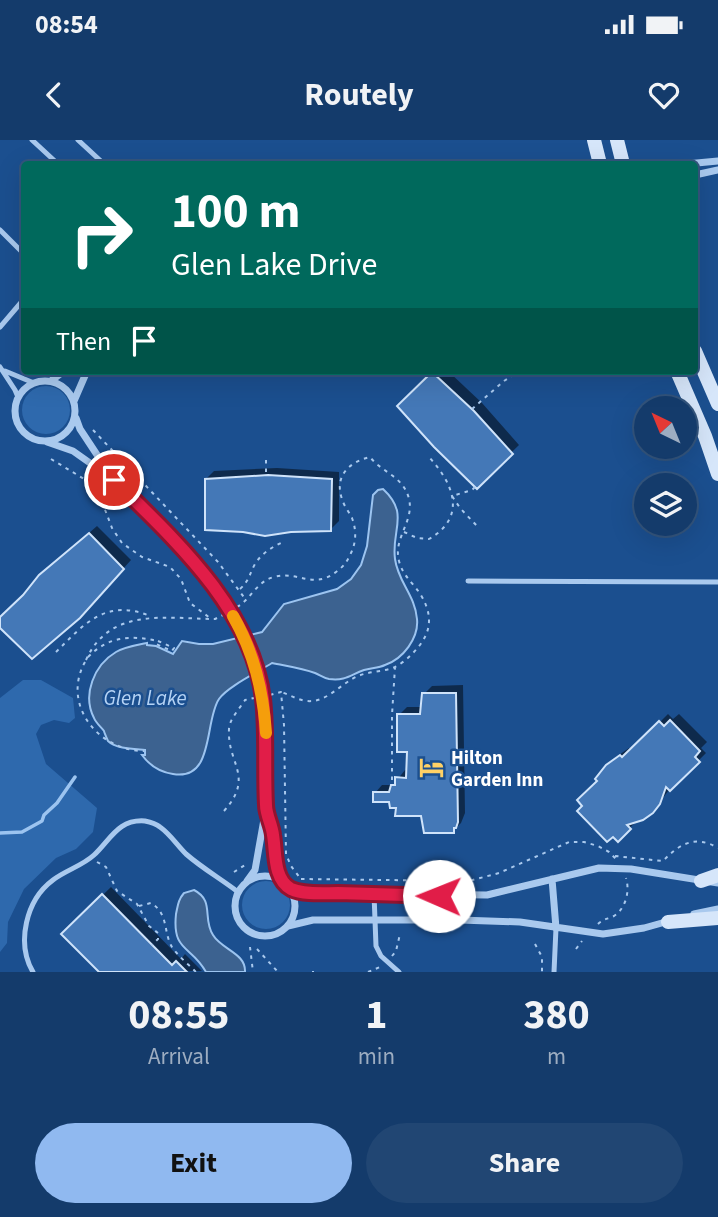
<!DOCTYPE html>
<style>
:root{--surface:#143b6b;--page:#214673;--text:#f1f3f6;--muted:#9dadc1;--line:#33557e;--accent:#90b9f0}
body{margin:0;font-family:"Source Sans 3",sans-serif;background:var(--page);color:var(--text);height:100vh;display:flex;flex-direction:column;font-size:26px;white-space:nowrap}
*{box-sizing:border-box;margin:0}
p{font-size:23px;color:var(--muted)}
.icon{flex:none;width:38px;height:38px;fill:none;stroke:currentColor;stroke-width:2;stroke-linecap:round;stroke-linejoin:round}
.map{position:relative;height:832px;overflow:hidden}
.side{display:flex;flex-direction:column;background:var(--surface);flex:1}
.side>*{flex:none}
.top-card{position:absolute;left:21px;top:21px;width:677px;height:214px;border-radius:7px;box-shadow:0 7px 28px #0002,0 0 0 2px var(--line);background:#00695c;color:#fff;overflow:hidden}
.needle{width:46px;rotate:317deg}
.controls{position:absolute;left:634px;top:256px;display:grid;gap:14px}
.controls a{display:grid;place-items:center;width:63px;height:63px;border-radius:50%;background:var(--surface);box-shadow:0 7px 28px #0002,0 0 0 2px var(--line);font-size:35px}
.pin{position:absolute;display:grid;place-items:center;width:60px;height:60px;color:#fff;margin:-30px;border:4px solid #fff;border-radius:50%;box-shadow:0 2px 7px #0007}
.me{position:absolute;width:77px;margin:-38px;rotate:271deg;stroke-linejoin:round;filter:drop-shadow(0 0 5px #0008)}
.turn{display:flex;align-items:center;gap:24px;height:147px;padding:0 35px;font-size:32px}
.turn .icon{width:91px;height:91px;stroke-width:2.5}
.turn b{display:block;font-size:49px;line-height:60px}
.then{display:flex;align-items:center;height:66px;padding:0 35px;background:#0003;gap:14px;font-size:26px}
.eta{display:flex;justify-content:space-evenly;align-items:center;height:119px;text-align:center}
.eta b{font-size:42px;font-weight:700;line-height:49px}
.cta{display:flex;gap:14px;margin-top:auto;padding:14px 35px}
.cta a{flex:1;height:80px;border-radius:42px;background:var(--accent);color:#111;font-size:28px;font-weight:700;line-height:80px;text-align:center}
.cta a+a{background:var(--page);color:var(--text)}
.status{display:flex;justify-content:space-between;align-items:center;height:49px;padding:0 35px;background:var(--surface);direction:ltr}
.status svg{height:19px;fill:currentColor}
header{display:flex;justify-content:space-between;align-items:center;height:91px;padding:0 35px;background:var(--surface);font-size:32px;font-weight:700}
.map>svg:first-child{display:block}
</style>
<div class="status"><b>08:54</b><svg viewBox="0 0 49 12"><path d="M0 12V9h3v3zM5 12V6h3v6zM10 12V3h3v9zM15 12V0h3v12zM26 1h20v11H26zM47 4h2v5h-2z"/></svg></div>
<header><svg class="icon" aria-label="back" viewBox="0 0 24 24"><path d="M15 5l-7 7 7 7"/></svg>Routely<svg class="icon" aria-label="heart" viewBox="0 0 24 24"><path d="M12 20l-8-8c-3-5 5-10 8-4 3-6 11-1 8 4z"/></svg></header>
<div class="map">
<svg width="718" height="832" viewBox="0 0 718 832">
<rect width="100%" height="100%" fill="#1b4f8f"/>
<path fill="#2e69ad" d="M22 270a24 24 0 1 1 48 0a24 24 0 1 1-48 0Z
M 23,540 L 41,540 L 73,558 L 75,578 L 69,583 L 54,580 L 41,585 L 36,594 L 46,624 L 97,668 L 93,692 L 76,709 L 56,718 L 24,749 L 8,782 L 7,803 L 0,812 L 0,558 Z
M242 765a24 24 0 1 1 48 0a24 24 0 1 1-48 0Z"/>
<path fill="#3c6290" stroke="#9cc4f0" stroke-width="2" d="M 383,349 C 410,374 391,390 395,419 C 398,442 415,455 417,479 C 419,498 403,519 385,525 C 379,528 371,528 364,530 C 350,535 346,541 329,539 C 323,538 320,535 315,533 C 301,528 286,526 272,523 C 258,532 227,547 219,559 C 204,581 215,641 173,634 C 159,632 150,626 142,615 L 145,615 L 145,610 C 134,609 116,609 108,601 C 108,601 104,592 104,591 C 101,587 96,583 94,578 C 82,555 94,525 116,512 C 125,507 137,505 147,503 L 147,505 L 156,506 L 173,514 L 182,501 L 199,504 L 213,504 L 262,492 L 284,464 L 337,449 L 351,439 L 361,425 L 367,406 L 373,355 L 378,350 Z
M 194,750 C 215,761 202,778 213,795 C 222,810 246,813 245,832 L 206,832 C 191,805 172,812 176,774 C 178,765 178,760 184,753 Z"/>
<path fill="#0007" d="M 435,231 L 448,231 L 482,263 L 519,305 L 477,346 L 399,266 Z
M 277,328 L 339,332 L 339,381 L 331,389 L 206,339 L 214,331 Z
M 97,386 L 131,420 L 88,468 L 0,484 L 0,481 L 40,436 Z
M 463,545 L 465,673 L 461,683 L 453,691 L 422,674 L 397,666 L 391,660 L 375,653 L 382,645 L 393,645 L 405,630 L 408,630 L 408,610 L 399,575 L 407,567 L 423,567 L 424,554 L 432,546 Z
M 668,574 L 673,579 L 679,574 L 707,602 L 701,608 L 706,613 L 669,650 L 652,672 L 638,680 L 618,699 L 600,641 L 607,626 L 616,617 L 629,608 L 631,611 Z
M 111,747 L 181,819 L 185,814 L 202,831 L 101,832 L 63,794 Z"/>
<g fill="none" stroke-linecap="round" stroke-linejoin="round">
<path stroke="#9cc4f0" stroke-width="3.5" d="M 0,693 L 22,692 L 42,681 L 44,675 L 57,663 L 75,637"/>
</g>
<path fill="#4478b7" stroke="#cfe3fa" stroke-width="2" d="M 432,232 L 474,271 L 513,314 L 477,349 L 434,307 L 397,266 Z
M 268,335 L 332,339 L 331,391 L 291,392 L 265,396 L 243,392 L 205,390 L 205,339 Z
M 89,393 L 124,429 L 80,478 L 32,519 L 0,488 L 0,477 L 23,455 L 39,435 Z
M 422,553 L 456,553 L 458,682 L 456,688 L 454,688 L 454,693 L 424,693 L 421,676 L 395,676 L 396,668 L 390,668 L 389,662 L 373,662 L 373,652 L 389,652 L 391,645 L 395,645 L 395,637 L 406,638 L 407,612 L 397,612 L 397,574 L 420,574 Z
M 670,580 L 700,611 L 695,617 L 700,622 L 670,651 L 666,647 L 660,664 L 653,673 L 643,680 L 627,685 L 631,689 L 618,702 L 613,697 L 607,702 L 577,671 L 582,666 L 577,660 L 597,641 L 595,639 L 606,625 L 620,615 L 622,617 L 659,581 L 664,586 Z
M 102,754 L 172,825 L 176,821 L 187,832 L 99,832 L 61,794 Z"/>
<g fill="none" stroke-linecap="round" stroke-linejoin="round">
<path stroke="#a9c9ee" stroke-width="2" stroke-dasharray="3.5 5" stroke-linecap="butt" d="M 472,269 L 504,241 L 519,231
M 93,290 L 218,422 L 246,460
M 51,319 L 89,342 L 104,367 L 112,388 L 122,403 L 142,417 L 170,427 L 181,439 L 190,463 L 210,478
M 266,320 L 266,335
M 475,347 L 472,350 L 452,356 L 460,368 L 477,386
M 404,392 L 417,398 L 429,399 C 469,376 452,341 427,315
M 240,449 C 249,441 250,433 255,424 C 262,413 272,407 283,402
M 237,467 C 251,459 257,441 274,437 C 297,430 313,450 336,432 C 343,427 347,422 350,415 C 356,404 357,391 352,378 C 349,372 344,366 342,359 C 334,336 349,322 370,317 C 380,330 397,335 405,349 C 421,377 392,395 399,421 C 403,437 415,444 422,457 C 435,480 429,497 412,514 C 407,519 401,524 395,527 C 384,532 370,531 358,536 C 341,543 327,563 307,561 C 298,560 290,555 281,552
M 158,501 L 174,508 L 172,511 L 156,504 Z
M 56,512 C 84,484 106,458 150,476
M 88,517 C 109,496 130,495 158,501
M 86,520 C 110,466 168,479 215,479 L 223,475
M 85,522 C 61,565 99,611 144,611
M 270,555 L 281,552 L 284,585 L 286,714 L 291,726 L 300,738
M 392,640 L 392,575 L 395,527
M 224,671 C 255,636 227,624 229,589 C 229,580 240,568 245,560 L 254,558
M 615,716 L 663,721 C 680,703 696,695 718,708
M 97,722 L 106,727 L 117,751 L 137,764 L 149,786 L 158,793 L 158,799 L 152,805
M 234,732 L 245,725
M 301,739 L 469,741 L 499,733 L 569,702 L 584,702 L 598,706 L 609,712 L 617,720
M 139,766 L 151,763 C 169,774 163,792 172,807 C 178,816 188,824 196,832
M 598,784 C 603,779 608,779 614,776 C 626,768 630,751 626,738
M 535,804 L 542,817 L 542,832
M 250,807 L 253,832
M 257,809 L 278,832
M 576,809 L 582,801
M 392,816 L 396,811 L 400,794
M 313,832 L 313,831
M 368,832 L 380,827"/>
<path stroke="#a9c9ee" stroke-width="5" d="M 32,0 L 58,24
M 78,0 L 104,24
M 0,90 L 24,114
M 0,187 L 24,159
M 0,227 L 15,250 L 18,257
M 5,231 L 34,243
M 468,441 L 718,442
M 374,754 L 376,806 L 381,816 L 399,832
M 33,832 C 16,803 26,760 53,740 C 66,730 82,726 94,715 C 111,699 118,679 145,681 C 150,682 155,683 160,687 C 170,694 177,705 186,714 C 202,728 221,739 238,752
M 554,832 L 556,788"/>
<path stroke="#a9c9ee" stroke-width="7" d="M 686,24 L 718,21
M 695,35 L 718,30
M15 271a30 30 0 1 1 60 0a30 30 0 1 1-60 0Z
M 51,241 L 64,231
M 74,261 L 87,231
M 76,278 L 80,289 L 111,336
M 47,302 L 73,311 L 114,340 L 209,440 L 243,492 L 261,546 L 266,607 L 266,668 L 255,730 L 247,741
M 267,671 C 273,695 273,718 283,741
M235 766a30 30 0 1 1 60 0a30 30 0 1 1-60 0Z
M 552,739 L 556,788
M 290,748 L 317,753 L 487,755 L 599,728 L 631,729 L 718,743
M 694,774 L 718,769
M 288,786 L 313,780 L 460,780 L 520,782 L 603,794 L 644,788 L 669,781"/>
<path stroke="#d6e6fa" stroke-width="14" d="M 594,0 L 600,24
M 617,0 L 623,24
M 695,211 L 718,264
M 677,231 L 705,296 L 718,334
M 701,741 L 718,735
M 668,782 L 718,778"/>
</g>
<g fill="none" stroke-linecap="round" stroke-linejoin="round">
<defs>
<path id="route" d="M 114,340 C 174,399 252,469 263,559 C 267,594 264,629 266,665 C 266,675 272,685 273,695 C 276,712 273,739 291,749 C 304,755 324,753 338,753 C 372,754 405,755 439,756"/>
</defs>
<use href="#route" stroke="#92132f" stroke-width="18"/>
<use href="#route" stroke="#e11d48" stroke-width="12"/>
<path stroke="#f59e0b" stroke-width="12" d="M 233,476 C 254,513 263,550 266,593"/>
</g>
<defs>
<symbol id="hotel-bare" viewBox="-9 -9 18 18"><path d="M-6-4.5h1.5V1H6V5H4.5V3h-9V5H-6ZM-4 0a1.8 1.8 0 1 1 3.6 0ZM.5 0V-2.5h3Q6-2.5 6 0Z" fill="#ffd166" stroke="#1b4f8f" stroke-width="2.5" paint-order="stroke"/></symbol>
</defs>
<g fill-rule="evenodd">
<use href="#hotel-bare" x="414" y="610" width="35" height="35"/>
</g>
<g text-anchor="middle" stroke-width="5" stroke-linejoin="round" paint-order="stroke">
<g font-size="19" font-weight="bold" fill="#fff" stroke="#1b4f8f" text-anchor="start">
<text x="451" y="624">Hilton<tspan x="451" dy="22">Garden Inn</tspan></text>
</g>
<g font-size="21" font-style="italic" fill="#b5d3f5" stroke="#1b4f8f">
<text x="145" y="565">Glen Lake</text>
</g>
</g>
</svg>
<div class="controls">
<a><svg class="needle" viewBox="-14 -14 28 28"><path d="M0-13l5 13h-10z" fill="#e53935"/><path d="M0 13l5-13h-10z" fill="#9dadc1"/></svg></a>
<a><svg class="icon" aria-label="layers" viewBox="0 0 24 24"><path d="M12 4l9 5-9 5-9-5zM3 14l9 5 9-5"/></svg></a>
</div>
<div class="pin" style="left:114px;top:340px;background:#d93025"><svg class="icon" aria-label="arrive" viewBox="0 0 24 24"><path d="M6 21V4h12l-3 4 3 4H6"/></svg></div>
<svg class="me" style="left:439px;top:756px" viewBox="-20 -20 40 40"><circle r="19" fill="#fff"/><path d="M0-13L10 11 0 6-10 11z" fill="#e11d48"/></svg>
<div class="top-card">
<div class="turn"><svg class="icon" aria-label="right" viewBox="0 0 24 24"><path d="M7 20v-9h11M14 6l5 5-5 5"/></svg><div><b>100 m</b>Glen Lake Drive</div></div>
<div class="then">Then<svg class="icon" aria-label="arrive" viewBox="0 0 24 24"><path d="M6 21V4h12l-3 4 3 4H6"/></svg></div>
</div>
</div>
<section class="side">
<div class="eta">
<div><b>08:55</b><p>Arrival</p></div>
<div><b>1</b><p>min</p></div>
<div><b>380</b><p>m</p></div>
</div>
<div class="cta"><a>Exit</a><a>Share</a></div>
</section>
